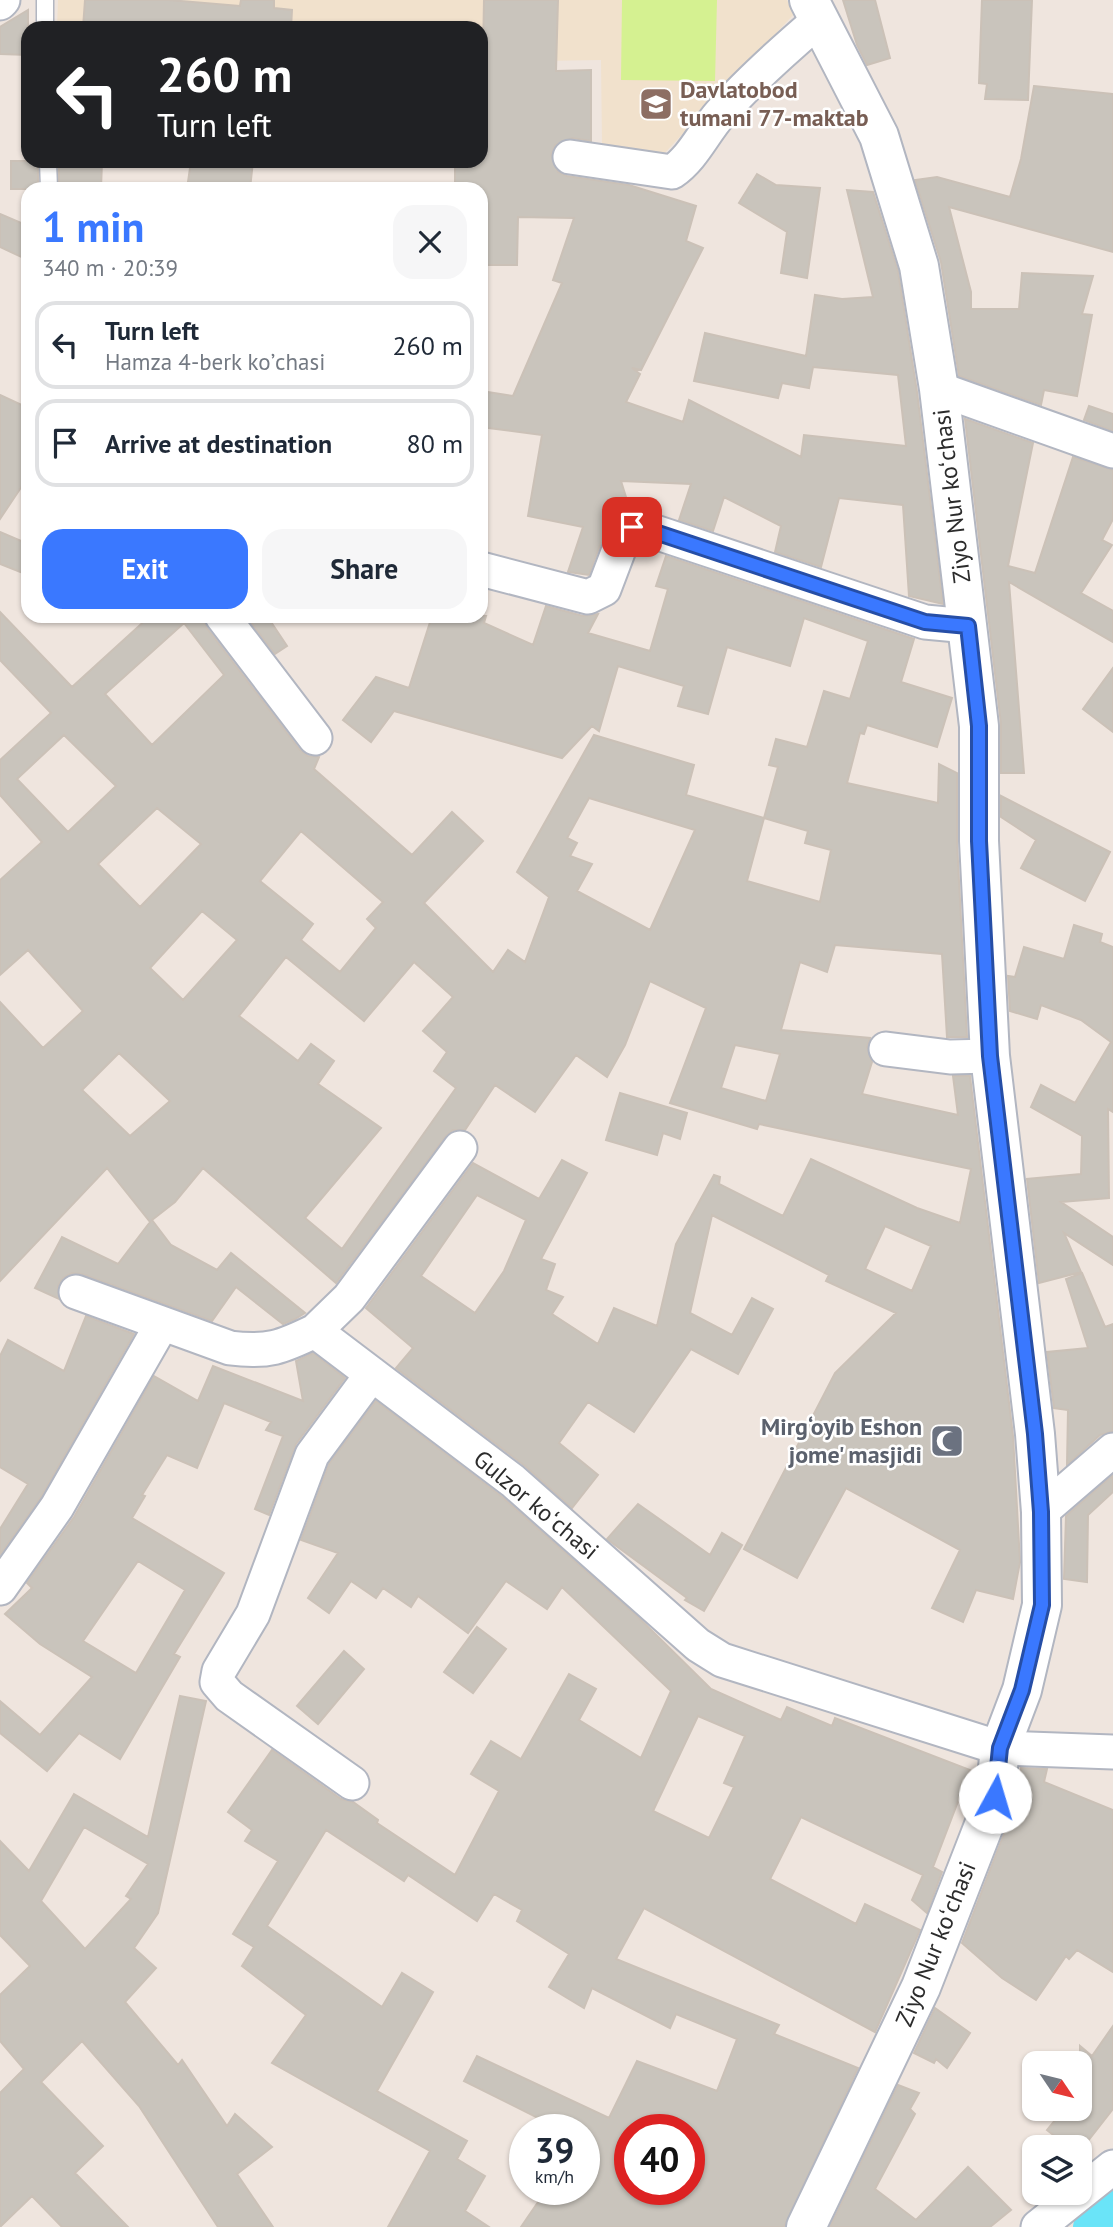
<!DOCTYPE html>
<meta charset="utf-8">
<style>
:root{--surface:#fff;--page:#f6f6f7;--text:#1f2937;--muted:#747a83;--line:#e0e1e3;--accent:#3a78ff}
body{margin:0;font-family:"PT Sans",sans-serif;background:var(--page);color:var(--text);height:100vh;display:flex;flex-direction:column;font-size:26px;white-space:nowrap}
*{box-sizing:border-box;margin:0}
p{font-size:23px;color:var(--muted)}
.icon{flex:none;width:38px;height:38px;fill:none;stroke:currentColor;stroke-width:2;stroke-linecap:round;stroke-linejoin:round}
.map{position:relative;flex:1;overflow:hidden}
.sheet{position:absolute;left:21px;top:182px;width:467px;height:441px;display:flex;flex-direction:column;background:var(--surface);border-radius:21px;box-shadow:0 2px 5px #0004}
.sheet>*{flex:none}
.guide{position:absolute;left:21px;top:21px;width:467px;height:147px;border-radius:21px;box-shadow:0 2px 5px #0004;background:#202124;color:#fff;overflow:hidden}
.needle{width:46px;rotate:125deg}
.fabs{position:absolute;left:1022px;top:2051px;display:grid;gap:14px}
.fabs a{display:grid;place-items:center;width:70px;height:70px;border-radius:14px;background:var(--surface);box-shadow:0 2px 5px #0004;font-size:35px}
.speed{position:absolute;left:509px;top:2114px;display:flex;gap:14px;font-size:35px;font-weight:700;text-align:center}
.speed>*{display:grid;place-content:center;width:91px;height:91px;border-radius:50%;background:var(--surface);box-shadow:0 2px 5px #0004;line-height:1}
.speed small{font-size:18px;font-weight:400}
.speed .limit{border:10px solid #d22;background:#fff;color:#111}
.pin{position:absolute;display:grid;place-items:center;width:60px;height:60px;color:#fff;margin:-30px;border-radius:14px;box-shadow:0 4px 10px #0006}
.me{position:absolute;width:77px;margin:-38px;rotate:6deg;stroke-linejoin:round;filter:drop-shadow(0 0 5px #0008)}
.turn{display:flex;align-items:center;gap:24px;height:147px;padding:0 21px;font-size:32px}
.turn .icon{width:91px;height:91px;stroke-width:2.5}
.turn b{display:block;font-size:49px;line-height:60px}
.round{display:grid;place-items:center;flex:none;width:74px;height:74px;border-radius:21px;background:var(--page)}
.summary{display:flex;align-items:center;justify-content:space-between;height:119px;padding:0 21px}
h1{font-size:42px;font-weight:600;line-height:52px;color:var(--accent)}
.button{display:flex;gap:14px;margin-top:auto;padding:14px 21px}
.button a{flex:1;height:80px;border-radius:21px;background:var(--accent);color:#fff;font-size:28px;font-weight:600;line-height:80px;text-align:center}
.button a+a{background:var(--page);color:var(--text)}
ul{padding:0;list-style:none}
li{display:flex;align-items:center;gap:21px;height:88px;margin:0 14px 10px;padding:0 7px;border:4px solid var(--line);border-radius:21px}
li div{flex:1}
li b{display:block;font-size:26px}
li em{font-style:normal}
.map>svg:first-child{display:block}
</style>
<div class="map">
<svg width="1113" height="2227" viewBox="0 0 1113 2227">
<rect width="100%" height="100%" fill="#efe5de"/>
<path fill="#f1e1cc" d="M 58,0 L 787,0 L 794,14 L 662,156 L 602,145 L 601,60 L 481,62 L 481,28 L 57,28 Z"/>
<path fill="#d5f191" d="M 622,0 L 717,0 L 715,81 L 621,80 Z"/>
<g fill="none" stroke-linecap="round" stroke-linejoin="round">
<path stroke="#6ae4f8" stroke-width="32" d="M 1089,2227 L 1113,2207"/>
</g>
<path fill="#c9c4bc" stroke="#cbc1b7" stroke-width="2" fill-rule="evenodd" d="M 85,0 L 169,0 L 240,6 L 241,0 L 274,0 L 274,8 L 292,10 L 291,28 L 83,28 Z
M 484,0 L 558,0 L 556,71 L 591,70 L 591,141 L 572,138 L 555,145 L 551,155 L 558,172 L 567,176 L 629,185 L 696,206 L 686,241 L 703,248 L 641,370 L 632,368 L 640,374 L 626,402 L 683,422 L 689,400 L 801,457 L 804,435 L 906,446 L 898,375 L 813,367 L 809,388 L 782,383 L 778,398 L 694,381 L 705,333 L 806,356 L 815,295 L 842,299 L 873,297 L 847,190 L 873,192 L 898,271 L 917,392 L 943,604 L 909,596 L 903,505 L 839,498 L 821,567 L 775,552 L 781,526 L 724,497 L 713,531 L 679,520 L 691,484 L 621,481 L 630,510 L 613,516 L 608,524 L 589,575 L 568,572 L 583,527 L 528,516 L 542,435 L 481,427 L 481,391 L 513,396 L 562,283 L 553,280 L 574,218 L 518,217 L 517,265 L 481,265 L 481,189 L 455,189 L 455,161 L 481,161 Z
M 843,0 L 875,0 L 890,58 L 867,65 L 857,45 Z
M 982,0 L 1032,0 L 1028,100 L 985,99 L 987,84 L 979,83 Z
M 28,10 L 28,55 L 0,54 L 0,27 Z
M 1034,86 L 1113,94 L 1113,252 L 949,207 L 971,292 L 971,309 L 1019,309 L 1022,273 L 1093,276 L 1082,314 L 1092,315 L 1077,396 L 1044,390 L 1041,405 L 959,376 L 941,262 L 915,180 L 937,177 L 1010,197 L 1021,159 Z
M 11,161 L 38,161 L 38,189 L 11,189 Z
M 59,161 L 102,161 L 101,189 L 59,189 Z
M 191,161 L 253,161 L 250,189 L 187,189 Z
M 757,174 L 776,185 L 820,188 L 807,278 L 781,273 L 787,232 L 739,203 Z
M 0,214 L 28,226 L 28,260 L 0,247 Z
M 0,395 L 28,408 L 28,477 L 0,519 Z
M 1089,406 L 1113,414 L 1113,431 L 1084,420 Z
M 965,419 L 1033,443 L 1008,566 L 1035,573 L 1073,457 L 1113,470 L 1113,519 L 1102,540 L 1112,545 L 1081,593 L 1113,611 L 1113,642 L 1009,582 L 1024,773 L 1001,773 L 1001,724 Z
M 0,532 L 28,544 L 28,575 L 0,564 Z
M 666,556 L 914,639 L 901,682 L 952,698 L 937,747 L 867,725 L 864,734 L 860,733 L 847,783 L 938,803 L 939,764 L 957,773 L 957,842 L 967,1037 L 947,1037 L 942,954 L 835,945 L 827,972 L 800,962 L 781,1030 L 870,1038 L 867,1047 L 872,1062 L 862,1094 L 958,1115 L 953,1076 L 970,1076 L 1013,1436 L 1020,1562 L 1013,1599 L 976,1590 L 963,1622 L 932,1608 L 960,1550 L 846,1488 L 797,1578 L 744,1549 L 835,1373 L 896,1313 L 826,1281 L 829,1275 L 712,1215 L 690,1313 L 732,1335 L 752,1298 L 773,1309 L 738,1374 L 691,1349 L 634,1432 L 588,1402 L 559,1443 L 598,1475 L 572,1508 L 525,1466 L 396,1368 L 413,1348 L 366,1308 L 473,1163 L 539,1199 L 562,1160 L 587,1173 L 541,1259 L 555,1264 L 546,1290 L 563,1297 L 552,1314 L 598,1344 L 614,1308 L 657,1326 L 676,1244 L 714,1175 L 720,1177 L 719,1184 L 783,1216 L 811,1159 L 917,1208 L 960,1223 L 971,1169 L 759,1124 L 757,1129 L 670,1103 L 706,1008 L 650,981 L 625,1045 L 607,1077 L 576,1055 L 535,1112 L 495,1085 L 465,1130 L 453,1130 L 445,1137 L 336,1283 L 203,1168 L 175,1202 L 152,1220 L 171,1245 L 217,1270 L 231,1253 L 305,1313 L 295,1319 L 283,1324 L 236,1287 L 212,1321 L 82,1274 L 72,1273 L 63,1278 L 58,1286 L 59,1299 L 35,1288 L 62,1237 L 118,1264 L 150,1222 L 107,1168 L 0,1281 L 0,1002 L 43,1048 L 83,1011 L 28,950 L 0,975 L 0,880 L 42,842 L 0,795 L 0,760 L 51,713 L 0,660 L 0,612 L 72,687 L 150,616 L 203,616 L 207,628 L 300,750 L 308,756 L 319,757 L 314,769 L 412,855 L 452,812 L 483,841 L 424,903 L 493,972 L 508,950 L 525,962 L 549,897 L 517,872 L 594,735 L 694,765 L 686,795 L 764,818 L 778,767 L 769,765 L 776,739 L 807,747 L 824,691 L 850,699 L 868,641 L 804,618 L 790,666 L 727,647 L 708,714 L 678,706 L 684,686 L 618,666 L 599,731 L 592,726 L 562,758 L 394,711 L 371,742 L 343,720 L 376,677 L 409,688 L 432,616 L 486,616 L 484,623 L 533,645 L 546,606 L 583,616 L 598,614 L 588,633 L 650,651 L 668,589 L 656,586 ZM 184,623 L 224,675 L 152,745 L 105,694 ZM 64,735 L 116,786 L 68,832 L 17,779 ZM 589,798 L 695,830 L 650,930 L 577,891 L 592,864 L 570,856 L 577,843 L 567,838 ZM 157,808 L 201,844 L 140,907 L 98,864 ZM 764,818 L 808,831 L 805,843 L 831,850 L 820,902 L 747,881 ZM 301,831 L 383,902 L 367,919 L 376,928 L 340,972 L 301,940 L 313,924 L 260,881 ZM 202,911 L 237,940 L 183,1000 L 150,968 ZM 286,957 L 364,1021 L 414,962 L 453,997 L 423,1031 L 447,1052 L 434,1071 L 456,1088 L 342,1249 L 305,1218 L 381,1128 L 318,1084 L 334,1061 L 311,1044 L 298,1061 L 239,1016 ZM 735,1045 L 780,1054 L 766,1101 L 721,1088 ZM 119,1053 L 170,1101 L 130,1136 L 82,1090 ZM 477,1195 L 526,1220 L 504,1271 L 475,1313 L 421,1276 ZM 885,1226 L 931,1246 L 912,1291 L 865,1269 Z
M 246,616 L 267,616 L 287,646 L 275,654 Z
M 1113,668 L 1113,732 L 1083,709 Z
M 1001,796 L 1110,852 L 1085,901 L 1021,868 L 1036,840 L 1001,817 Z
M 1074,925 L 1102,934 L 1100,942 L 1113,947 L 1113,1112 L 1108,1109 L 1109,1198 L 1061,1202 L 1113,1237 L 1113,1265 L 1064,1233 L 1081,1272 L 1039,1283 L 1027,1179 L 1081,1174 L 1082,1136 L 1031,1107 L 1041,1085 L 1075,1103 L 1111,1042 L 1081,1020 L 1041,1005 L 1037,1019 L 1010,1011 L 1008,976 L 1015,977 L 1024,947 L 1064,959 Z
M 620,1093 L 687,1113 L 680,1139 L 663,1133 L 657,1155 L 606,1140 Z
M 1082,1273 L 1105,1327 L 1113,1324 L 1113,1431 L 1100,1435 L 1067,1465 L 1068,1410 L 1054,1408 L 1047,1352 L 1088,1348 L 1066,1279 Z
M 86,1316 L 134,1334 L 41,1497 L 0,1555 L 0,1529 L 28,1484 L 0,1467 L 0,1356 L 8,1340 L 64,1371 Z
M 313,1353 L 345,1378 L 296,1444 L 269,1515 L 255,1509 L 283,1436 L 266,1430 L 271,1422 L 224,1403 L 197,1468 L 167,1455 L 142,1495 L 145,1496 L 132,1518 L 224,1573 L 174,1654 L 180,1657 L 120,1759 L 79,1733 L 47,1771 L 0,1733 L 0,1701 L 40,1735 L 92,1677 L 40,1644 L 5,1614 L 32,1588 L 27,1583 L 74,1517 L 154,1376 L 198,1401 L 213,1366 L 303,1401 L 296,1361 ZM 138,1561 L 185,1590 L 136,1673 L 83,1641 Z
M 376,1401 L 501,1496 L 637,1616 L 711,1689 L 781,1720 L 787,1707 L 832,1726 L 835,1718 L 970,1770 L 933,1867 L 942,1872 L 927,1913 L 912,1900 L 923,1875 L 801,1817 L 770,1879 L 856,1924 L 865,1904 L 920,1930 L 875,2032 L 644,1908 L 616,1959 L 779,2025 L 774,2034 L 858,2068 L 784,2227 L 521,2227 L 547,2189 L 584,2189 L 584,2130 L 562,2130 L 464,2081 L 477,2056 L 609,2118 L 637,2061 L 717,2091 L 737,2039 L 676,2014 L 670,2028 L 592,1988 L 584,2008 L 549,1987 L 569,1954 L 517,1921 L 522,1910 L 494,1894 L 477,1921 L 408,1875 L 404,1881 L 326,1830 L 267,1926 L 382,2007 L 402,1973 L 433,1992 L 377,2091 L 467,2141 L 457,2159 L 485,2176 L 465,2211 L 489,2227 L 388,2227 L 430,2151 L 272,2063 L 306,2015 L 242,1966 L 254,1947 L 233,1934 L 278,1861 L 245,1841 L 252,1830 L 228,1812 L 272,1750 L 341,1799 L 353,1802 L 378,1820 L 377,1823 L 455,1875 L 499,1791 L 471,1774 L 491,1741 L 521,1759 L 569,1674 L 596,1689 L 579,1720 L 641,1758 L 671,1691 L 562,1587 L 547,1609 L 506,1581 L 468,1633 L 418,1596 L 411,1607 L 383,1588 L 376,1598 L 351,1581 L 329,1613 L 308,1598 L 338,1553 L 301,1540 L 329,1464 ZM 698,1716 L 745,1736 L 724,1783 L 734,1787 L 709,1838 L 653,1811 ZM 630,2130 L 690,2130 L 690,2189 L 630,2189 Z
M 1113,1475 L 1113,1492 L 1088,1515 L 1087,1582 L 1064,1579 L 1066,1516 Z
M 638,1504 L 710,1555 L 722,1533 L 742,1545 L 704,1611 L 685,1600 L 687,1598 L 607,1539 Z
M 477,1627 L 506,1649 L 473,1693 L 444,1672 Z
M 344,1651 L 364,1669 L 318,1724 L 297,1706 Z
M 180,1696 L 206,1701 L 158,1913 L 134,1948 L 156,1968 L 125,2002 L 178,2065 L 182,2060 L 227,2126 L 235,2114 L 272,2147 L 237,2174 L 273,2227 L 218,2227 L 139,2106 L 82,2041 L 41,2082 L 103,2146 L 75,2173 L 128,2227 L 62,2227 L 32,2196 L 0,2227 L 0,2093 L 24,2069 L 0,2041 L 0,1995 L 30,1966 L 0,1935 L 0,1841 L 29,1871 L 74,1794 L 148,1837 ZM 84,1827 L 148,1864 L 126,1896 L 131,1899 L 85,1949 L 41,1901 Z
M 1021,1768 L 1047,1769 L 1044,1782 L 1113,1810 L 1113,1972 L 1077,1950 L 1069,1959 L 1066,1956 L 1036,2000 L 1002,1978 L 962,1943 L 1015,1805 Z
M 935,2008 L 970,2033 L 947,2068 L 936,2059 L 934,2063 L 914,2053 Z
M 1113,2026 L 1113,2109 L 1080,2151 L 1080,2147 L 1069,2147 L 1047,2130 L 1064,2109 L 1080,2109 L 1080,2046 L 1092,2056 Z
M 898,2085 L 919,2093 L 910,2109 L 915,2114 L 875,2189 L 916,2220 L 968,2167 L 1011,2210 L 990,2227 L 830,2227 Z"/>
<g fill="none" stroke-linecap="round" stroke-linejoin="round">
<defs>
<path id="service" d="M 45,0 L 45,28
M 48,161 L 49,189"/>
<path id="minor" d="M 0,3 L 3,0
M 570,157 L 672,172 C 693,158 704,132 720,114 C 750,80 784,50 818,21
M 939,389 L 1113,451
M 481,569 L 588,597 L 604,589 L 626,531 L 640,527 L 925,622 L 968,626
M 222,616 L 315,738
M 886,1049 L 950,1057 L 990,1056
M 76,1292 L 230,1348 C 268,1353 282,1347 315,1331 L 513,1481 L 698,1645 L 722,1660 L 1000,1748 L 1113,1752
M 315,1331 L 349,1298 L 460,1148
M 1041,1512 L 1113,1450
M 0,1588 L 57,1507 L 162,1324
M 352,1783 L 229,1696 L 217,1682 L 219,1671 L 253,1614 L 312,1455 L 372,1374
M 1038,2227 L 1113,2167"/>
<path id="tertiary" d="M 806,2227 L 921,1987 L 995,1797 L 1000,1748 L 1022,1690 L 1042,1605 L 1041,1512 L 1035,1434 L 990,1056 L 979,841 L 979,726 L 939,389 L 919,266 L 879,136 L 809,0"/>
</defs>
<use href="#service" stroke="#b2b6c1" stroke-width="19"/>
<use href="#minor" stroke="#b2b6c1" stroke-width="37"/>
<use href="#tertiary" stroke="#b2b6c1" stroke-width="42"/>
<use href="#service" stroke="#fff" stroke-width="16"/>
<use href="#minor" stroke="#fff" stroke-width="33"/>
<use href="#tertiary" stroke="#fff" stroke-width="38"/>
</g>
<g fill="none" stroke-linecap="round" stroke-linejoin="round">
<defs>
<path id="route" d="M 632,527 L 640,527 L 925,622 L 968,626 L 979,726 L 979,841 L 990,1056 L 1035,1434 L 1041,1512 L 1042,1605 L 1022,1690 L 1000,1748 L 995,1797"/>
</defs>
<use href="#route" stroke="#264ea6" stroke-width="18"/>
<use href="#route" stroke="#3a78ff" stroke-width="12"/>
</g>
<defs>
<symbol id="school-square" viewBox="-11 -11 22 22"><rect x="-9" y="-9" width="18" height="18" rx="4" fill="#8d6e63" stroke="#fff"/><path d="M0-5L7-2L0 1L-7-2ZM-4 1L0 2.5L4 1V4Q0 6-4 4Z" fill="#fff"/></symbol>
<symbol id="mosque-square" viewBox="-11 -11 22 22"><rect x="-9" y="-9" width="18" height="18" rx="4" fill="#6b7280" stroke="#fff"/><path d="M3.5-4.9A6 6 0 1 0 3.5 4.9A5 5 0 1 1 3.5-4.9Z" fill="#fff"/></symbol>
</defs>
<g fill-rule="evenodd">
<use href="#school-square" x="637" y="85" width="38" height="38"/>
<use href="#mosque-square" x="928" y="1422" width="38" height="38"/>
</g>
<g text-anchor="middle" stroke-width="5" stroke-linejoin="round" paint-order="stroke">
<g font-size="24" font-weight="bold" fill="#785e54" stroke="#fff" text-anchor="start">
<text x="680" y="98">Davlatobod<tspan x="680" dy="28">tumani 77-maktab</tspan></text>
</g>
<g font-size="24" fill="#2c2c2c" stroke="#fff">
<text transform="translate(952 496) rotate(-97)" y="8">Ziyo Nur koʻchasi</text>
<text transform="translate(536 1505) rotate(40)" y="8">Gulzor koʻchasi</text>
<text transform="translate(936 1944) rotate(-68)" y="8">Ziyo Nur koʻchasi</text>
</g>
<g font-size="24" font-weight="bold" fill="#5b616d" stroke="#fff" text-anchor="end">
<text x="922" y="1435">Mirg‘oyib Eshon<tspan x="922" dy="28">jome' masjidi</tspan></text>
</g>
</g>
</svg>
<div class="fabs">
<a><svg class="needle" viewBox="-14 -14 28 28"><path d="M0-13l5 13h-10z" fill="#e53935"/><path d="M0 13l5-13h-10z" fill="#747a83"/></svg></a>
<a><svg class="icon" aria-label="layers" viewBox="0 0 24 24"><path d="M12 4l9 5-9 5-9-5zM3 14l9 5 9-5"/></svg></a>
</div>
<div class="speed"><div>39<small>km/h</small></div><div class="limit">40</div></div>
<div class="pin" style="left:632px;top:527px;background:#d93025"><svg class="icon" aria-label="arrive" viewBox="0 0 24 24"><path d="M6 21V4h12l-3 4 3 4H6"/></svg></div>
<svg class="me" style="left:995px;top:1797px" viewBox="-20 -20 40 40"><circle r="19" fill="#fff"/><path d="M0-13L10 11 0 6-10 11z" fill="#3a78ff"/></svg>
<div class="guide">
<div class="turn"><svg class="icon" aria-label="left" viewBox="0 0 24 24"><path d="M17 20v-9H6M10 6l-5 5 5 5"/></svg><div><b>260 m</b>Turn left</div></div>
</div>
<section class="sheet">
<div class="summary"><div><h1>1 min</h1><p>340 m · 20:39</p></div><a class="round"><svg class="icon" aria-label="close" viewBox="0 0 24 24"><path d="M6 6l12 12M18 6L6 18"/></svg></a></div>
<ul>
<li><svg class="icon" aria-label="left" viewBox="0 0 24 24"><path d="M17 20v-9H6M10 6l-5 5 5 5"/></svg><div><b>Turn left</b><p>Hamza 4-berk koʼchasi</p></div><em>260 m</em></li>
<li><svg class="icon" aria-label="arrive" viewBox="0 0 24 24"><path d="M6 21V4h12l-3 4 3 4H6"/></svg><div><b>Arrive at destination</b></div><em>80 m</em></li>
</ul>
<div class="button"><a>Exit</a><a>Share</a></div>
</section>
</div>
